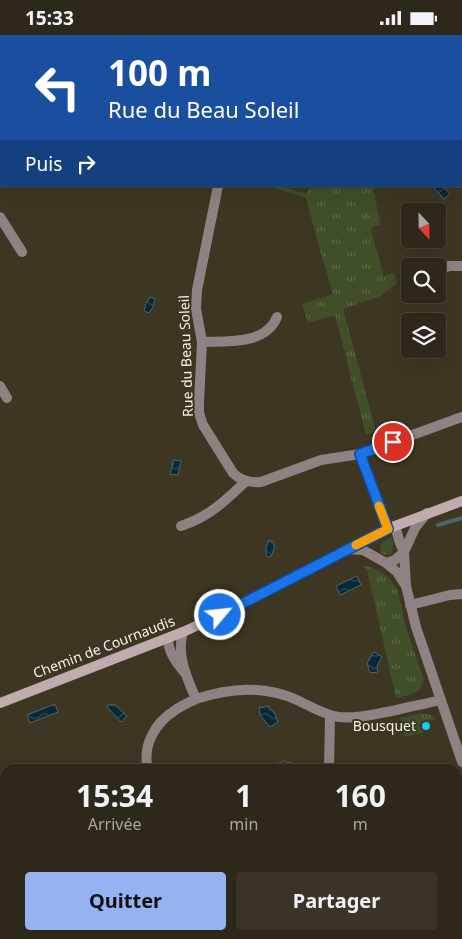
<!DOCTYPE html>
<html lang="fr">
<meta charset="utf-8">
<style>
:root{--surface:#2e281a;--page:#3a3427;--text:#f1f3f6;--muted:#a7a6a2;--line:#494439;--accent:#95b2f1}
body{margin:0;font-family:"Noto Sans",sans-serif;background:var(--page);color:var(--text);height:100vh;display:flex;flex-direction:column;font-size:19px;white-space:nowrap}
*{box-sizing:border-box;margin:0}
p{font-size:16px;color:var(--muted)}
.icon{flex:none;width:28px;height:28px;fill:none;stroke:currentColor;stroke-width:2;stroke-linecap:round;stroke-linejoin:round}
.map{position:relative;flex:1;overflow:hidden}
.side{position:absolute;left:0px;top:729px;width:462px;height:176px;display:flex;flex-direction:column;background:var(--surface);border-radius:15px 15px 0 0;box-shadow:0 5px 20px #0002,0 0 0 1px var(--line)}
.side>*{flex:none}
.guide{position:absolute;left:0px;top:0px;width:462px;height:152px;box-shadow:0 5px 20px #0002,0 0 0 1px var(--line);background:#1a4fa0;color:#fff;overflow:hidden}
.needle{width:32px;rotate:158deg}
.tools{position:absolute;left:401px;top:168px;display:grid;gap:10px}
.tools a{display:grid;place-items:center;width:45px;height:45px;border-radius:5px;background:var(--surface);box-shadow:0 5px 20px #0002,0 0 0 1px var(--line);font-size:25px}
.pin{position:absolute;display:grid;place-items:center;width:42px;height:42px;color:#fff;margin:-21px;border:2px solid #fff;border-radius:50%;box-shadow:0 1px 5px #0007}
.me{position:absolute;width:55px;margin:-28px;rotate:62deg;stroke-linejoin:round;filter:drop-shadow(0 0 4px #0008)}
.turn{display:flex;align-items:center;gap:18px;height:105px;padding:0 25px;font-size:22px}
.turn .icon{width:65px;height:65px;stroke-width:2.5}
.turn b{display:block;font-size:35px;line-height:42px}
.then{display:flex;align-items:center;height:48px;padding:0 25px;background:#0003;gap:10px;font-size:19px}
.eta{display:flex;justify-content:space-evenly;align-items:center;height:85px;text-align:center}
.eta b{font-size:30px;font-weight:700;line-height:35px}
.button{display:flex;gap:10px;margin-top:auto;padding:10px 25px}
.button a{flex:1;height:58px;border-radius:5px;background:var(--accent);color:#111;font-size:20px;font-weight:700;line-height:58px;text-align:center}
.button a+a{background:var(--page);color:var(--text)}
.status{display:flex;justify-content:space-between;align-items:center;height:35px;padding:0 25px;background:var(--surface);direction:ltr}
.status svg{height:14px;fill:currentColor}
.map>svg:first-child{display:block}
</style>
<div class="status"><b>15:33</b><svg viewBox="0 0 49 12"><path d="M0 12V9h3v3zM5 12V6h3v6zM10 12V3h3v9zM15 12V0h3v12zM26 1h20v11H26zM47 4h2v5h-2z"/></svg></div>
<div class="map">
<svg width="462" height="904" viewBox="0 0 462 904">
<defs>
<pattern id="grass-tufts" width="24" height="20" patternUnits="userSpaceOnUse" patternTransform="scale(1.25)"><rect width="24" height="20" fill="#404f28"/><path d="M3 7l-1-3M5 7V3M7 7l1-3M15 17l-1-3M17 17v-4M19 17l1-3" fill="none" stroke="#5c6947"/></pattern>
<pattern id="water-waves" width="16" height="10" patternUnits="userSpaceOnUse" patternTransform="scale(1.25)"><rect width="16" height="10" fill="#092936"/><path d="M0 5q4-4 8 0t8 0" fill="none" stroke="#2e4853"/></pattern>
</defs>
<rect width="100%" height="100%" fill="#3d3622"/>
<path fill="url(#grass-tufts)" d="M 269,151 L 281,151 L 306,159 L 311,151 L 373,151 L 380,190 L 373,192 L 371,195 L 384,241 L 394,238 L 397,248 L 381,261 L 343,274 L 376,396 L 366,400 L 335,280 L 308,288 L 302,269 L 333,259 L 320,215 L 306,163 Z
M 392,502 L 393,509 L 392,519 L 388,520 L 382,519 C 377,509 384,506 392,502 Z
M 363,531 C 375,532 386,538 393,548 C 401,558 401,572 404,585 C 410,605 417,625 424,644 C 421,660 409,660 396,663 L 367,535 Z
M 422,678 L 431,680 L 436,684 L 424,687 L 425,697 L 405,702 L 400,683 Z"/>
<path fill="url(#water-waves)" stroke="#50656b" d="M 434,151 L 443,151 L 450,159 L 444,164 L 433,152 Z
M 150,262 L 155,264 L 153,272 L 149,278 L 144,276 L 146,268 Z
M 174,425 L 181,426 L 178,440 L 170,439 Z
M 269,505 L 274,507 L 274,514 L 271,522 L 266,521 L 266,513 Z
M 357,541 L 361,550 L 340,560 L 336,551 Z
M 374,617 L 382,622 L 377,631 L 378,637 L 370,638 L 367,628 Z
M 55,669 L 58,677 L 30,688 L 27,680 Z
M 114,669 L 127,681 L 121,687 L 107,672 L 108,670 L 112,670 Z
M 269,671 L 269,674 L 274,677 L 278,687 L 270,692 L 260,680 L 259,673 Z
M 283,726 L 298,730 L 297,734 L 280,734 L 277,731 L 278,728 L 282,728 Z"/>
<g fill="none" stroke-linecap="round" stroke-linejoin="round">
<path stroke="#50656b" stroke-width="4" d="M 438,490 L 462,483"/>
<path stroke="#8e8282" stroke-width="10" d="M 444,0 L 446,1
M 277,1 L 278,0
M 461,10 L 462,10
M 461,19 L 462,18
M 218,151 L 197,255 L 196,274 L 202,307 L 199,367 L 199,378 L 203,390 L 233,438 C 241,446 250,448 261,447 L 321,425 L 360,419 L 462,382
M 0,182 L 22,217
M 438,235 L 449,231 L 462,231
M 202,307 C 227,306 266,310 277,282
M 0,351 L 7,363
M 360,419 L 387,494
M 181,491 C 210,481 224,467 246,446
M 347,514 L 363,515 L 386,528 L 397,537 L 406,551 L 404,517 L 415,493 L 427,478
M 386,528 L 395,525 L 404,517 L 400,508 L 395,491
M 406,551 L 416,592 L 462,727
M 410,570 L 450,560 L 462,559
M 168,603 C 168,617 176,627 184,637
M 196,664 C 230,653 263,650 297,665 C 310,671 324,680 339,682 C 357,684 374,679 392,676 C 408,672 424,669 441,665
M 148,734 C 142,711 155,688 174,676 C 181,671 188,668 196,664 C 187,643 176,620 183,597
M 329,734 L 330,681
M 0,767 L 5,768
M 0,841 L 5,835"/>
<path stroke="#c0acad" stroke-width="10" d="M 0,668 L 183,597 L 220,580 L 387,494 L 462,466"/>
</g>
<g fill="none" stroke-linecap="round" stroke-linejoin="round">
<defs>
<path id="route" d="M 220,580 L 388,494 L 360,419 L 393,407"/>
</defs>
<use href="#route" stroke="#114b97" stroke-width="12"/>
<use href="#route" stroke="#1a73e8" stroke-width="9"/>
<path stroke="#f59e0b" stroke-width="9" d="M 356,510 L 388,494 L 379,471"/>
</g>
<circle fill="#0ecafa" stroke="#3d3622" stroke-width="2" cx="426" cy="691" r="5"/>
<g text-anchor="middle" stroke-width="4" stroke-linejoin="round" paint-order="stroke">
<g font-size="14" fill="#f7f2e6" stroke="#3d3622">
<text transform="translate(186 321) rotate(-92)" y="5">Rue du Beau Soleil</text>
<text transform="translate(104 612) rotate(-21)" y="5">Chemin de Cournaudis</text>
</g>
<g font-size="14" fill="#f7f2e6" stroke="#3d3622" text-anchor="end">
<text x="416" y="696">Bousquet</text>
</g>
</g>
</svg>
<div class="tools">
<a><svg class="needle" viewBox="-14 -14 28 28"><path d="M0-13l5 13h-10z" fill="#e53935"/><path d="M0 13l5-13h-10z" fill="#a7a6a2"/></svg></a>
<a><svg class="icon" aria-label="search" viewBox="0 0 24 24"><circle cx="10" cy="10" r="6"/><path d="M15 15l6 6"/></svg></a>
<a><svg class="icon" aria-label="layers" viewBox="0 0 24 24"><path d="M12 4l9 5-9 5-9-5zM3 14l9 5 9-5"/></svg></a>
</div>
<div class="pin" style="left:393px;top:407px;background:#d93025"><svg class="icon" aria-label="arrive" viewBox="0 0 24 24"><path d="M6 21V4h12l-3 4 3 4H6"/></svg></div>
<svg class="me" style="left:220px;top:580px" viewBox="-20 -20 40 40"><circle r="17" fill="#1a73e8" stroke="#fff" stroke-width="3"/><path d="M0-11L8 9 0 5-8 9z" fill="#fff"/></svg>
<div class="guide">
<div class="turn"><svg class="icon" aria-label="left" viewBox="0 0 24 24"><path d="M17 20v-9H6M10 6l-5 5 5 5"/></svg><div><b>100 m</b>Rue du Beau Soleil</div></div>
<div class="then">Puis<svg class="icon" aria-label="right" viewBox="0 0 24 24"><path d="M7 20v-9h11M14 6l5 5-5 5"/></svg></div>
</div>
<section class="side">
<div class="eta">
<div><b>15:34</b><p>Arrivée</p></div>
<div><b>1</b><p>min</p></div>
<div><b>160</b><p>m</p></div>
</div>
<div class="button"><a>Quitter</a><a>Partager</a></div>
</section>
</div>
